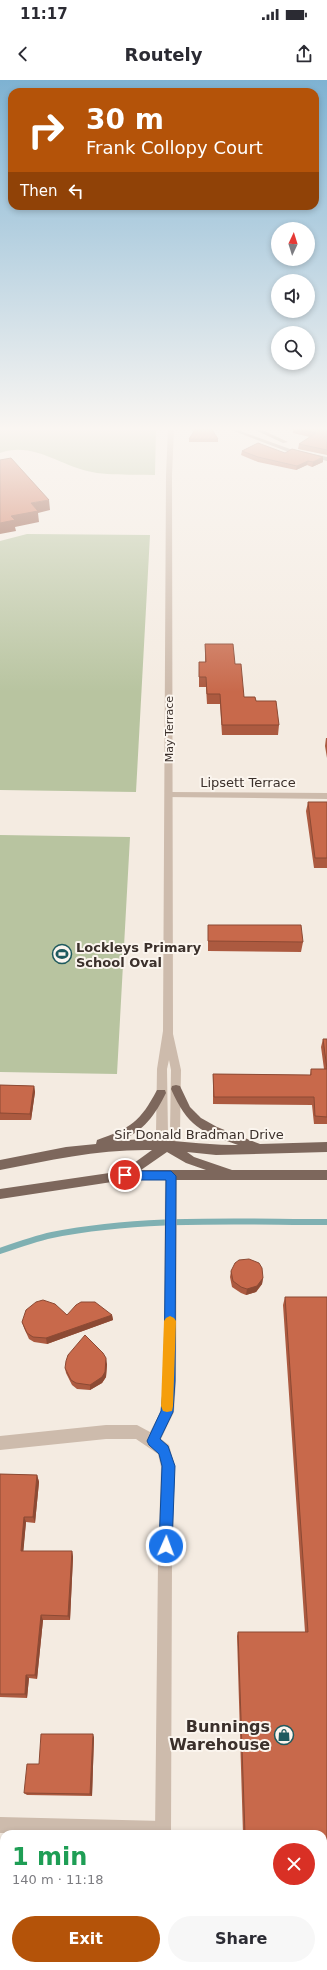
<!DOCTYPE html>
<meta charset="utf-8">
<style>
:root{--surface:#fff;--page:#f7f7f7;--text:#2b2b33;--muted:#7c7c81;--accent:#b45309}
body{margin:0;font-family:"DejaVu Sans",sans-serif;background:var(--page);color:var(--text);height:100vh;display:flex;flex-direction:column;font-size:15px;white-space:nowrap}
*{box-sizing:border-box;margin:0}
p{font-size:13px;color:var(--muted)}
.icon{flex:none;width:22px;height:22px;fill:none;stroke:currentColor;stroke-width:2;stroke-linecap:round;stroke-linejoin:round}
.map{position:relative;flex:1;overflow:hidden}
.side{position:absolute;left:0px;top:1750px;width:327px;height:140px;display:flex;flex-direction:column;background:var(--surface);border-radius:12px 12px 0 0;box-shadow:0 2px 6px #0003}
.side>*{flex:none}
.banner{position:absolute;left:8px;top:8px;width:311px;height:122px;border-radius:12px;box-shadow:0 2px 6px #0003;background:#b45309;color:#fff;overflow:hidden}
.needle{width:26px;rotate:4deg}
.fabs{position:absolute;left:271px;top:142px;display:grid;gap:8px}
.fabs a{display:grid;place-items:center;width:44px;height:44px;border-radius:50%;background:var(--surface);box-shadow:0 2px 6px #0003;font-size:20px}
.pin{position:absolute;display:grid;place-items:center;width:34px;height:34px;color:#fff;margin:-17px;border:2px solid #fff;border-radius:50%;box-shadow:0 1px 4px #0007}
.me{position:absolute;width:44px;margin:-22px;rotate:2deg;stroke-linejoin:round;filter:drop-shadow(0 0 3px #0008)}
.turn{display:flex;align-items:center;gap:14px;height:84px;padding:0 12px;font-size:18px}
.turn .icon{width:52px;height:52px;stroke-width:2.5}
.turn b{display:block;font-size:28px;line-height:34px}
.then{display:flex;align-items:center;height:38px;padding:0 12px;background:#0003;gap:8px;font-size:15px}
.round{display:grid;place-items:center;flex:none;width:42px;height:42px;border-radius:21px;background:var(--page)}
.head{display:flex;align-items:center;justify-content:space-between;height:68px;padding:0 12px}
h1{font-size:24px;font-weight:700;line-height:30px;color:#1e9e55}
.button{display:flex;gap:8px;margin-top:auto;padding:8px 12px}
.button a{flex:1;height:46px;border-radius:24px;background:var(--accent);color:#fff;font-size:16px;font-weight:700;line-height:46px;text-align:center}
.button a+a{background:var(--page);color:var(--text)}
.status{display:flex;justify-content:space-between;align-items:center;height:28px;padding:0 20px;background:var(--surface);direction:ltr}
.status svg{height:11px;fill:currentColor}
header{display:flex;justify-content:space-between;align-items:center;height:52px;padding:0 12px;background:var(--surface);font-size:18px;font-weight:700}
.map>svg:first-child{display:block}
</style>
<div class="status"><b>11:17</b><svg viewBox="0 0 49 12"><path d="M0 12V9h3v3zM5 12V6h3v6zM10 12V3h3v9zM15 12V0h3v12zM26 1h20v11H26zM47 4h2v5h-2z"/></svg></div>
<header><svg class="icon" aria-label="back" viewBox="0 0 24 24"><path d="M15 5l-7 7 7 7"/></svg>Routely<svg class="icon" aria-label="share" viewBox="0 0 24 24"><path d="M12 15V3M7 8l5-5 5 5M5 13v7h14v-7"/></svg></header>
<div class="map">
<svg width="327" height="1890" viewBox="0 0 327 1890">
<rect width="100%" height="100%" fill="#f4ebe1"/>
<path fill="#b8c4a0" d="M 0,348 L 156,348 L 155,395 C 135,394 112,396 92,392 C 61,387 34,361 0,373 Z
M 27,454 L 150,455 L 136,712 L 0,710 L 0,461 Z
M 0,755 L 130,757 L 117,994 L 0,992 Z"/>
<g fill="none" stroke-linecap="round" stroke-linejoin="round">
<path stroke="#7fb0b2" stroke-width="6" d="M 0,1171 C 17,1165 34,1159 52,1155 C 142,1137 236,1142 327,1142"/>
<path fill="#cdbbac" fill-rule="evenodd" d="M 0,1737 L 163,1741 L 169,1743 L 171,1749 L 169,1754 L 0,1753 Z"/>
<path fill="#cdbbac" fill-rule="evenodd" d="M 169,712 L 327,713 L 327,719 L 166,717 L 166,713 Z
M 171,1091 L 175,1093 L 177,1096 L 176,1301 L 174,1332 L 161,1359 L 169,1365 L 175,1387 L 172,1482 L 171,1754 L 155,1754 L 158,1482 L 161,1387 L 158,1374 L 136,1359 L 106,1359 L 0,1370 L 0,1356 L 106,1345 L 137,1345 L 150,1352 L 161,1331 L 164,1301 L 165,1096 L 167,1093 Z
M 154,1886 L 172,1886 L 172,1890 L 154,1890 Z"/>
<path fill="#cdbbac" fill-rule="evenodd" d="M 168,348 L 174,348 L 172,395 L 173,954 L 181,990 L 180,1053 L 171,1069 L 167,1071 L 163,1069 L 156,1053 L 157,989 L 163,951 L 166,395 ZM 169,980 L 171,990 L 170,1052 L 168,1056 L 167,989 Z"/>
<path fill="#a18a7d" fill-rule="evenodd" d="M 226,348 L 232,348 L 290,369 L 327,377 L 327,381 L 286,371 Z
M 251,348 L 258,348 L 288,362 L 283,363 Z"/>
<path fill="#7d675c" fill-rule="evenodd" d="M 176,1005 L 180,1006 L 190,1027 L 201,1038 L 217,1047 L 260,1064 L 327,1062 L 327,1072 L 216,1075 L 187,1072 L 194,1077 L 232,1090 L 327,1090 L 327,1100 L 125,1100 L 0,1119 L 0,1109 L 123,1091 L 152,1070 C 100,1069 50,1080 0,1090 L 0,1080 L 66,1067 L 96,1064 L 97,1060 C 131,1048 140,1042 157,1010 L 165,1010 L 166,1013 C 155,1035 144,1051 120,1061 C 157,1056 199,1066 238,1065 C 200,1051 188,1047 171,1009 L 172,1006 ZM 167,1072 L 186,1083 L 206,1090 L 141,1090 Z"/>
</g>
<path fill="#ac5a40" d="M 293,348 L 327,348 L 327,375 L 298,369 L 299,364 L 310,357 L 293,353 Z
M 189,359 L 218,359 L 218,362 L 189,362 Z
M 242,371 L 285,373 L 323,382 L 312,387 L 307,385 L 296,390 L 258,382 L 241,375 Z
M 205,564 L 235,584 L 244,617 L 256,621 L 279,645 L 278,655 L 222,655 L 220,624 L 207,624 L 206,607 L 199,607 L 199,582 L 205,582 Z
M 326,658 L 327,658 L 327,678 L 325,666 Z
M 308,722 L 327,722 L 327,788 L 314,788 L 306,731 Z
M 208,845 L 303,862 L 301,872 L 208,871 Z
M 323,959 L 327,959 L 327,1044 L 314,1044 L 312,1025 L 213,1024 L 213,994 L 310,995 L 311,989 L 324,989 L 321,967 Z
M 0,1005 L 34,1006 L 35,1012 L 31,1040 L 0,1040 Z
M 231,1191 L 263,1198 L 262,1204 L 256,1212 L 246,1215 L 241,1213 L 232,1207 L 230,1197 Z
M 285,1217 L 327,1217 L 327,1890 L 247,1890 L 247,1886 L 323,1886 L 323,1754 L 243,1754 L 237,1556 L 238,1552 L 305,1552 L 283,1225 Z
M 67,1235 L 112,1235 L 113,1240 L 47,1264 L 34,1262 L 29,1259 L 24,1248 L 22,1242 Z
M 107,1284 L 106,1297 L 102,1303 L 90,1310 L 77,1309 L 72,1305 L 66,1293 L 65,1288 Z
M 0,1394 L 37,1395 L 39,1402 L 35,1443 L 26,1442 L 23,1471 L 72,1471 L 73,1477 L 70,1540 L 43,1540 L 37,1599 L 29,1598 L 27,1618 L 0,1617 Z
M 94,1657 L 92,1716 L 27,1715 L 24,1713 L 39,1684 Z"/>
<path fill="#8c4a34" d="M 323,377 L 323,382 L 312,387 L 313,382 Z
M 308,381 L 307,385 L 296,390 L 297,386 Z
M 49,420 L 50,430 L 38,433 L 39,442 L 15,447 L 16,451 L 0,454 L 0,443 L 11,436 L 31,423 Z
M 34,1006 L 35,1012 L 31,1040 L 30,1034 Z
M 263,1198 L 262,1204 L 256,1212 L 246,1215 L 247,1209 Z
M 112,1235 L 113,1240 L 47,1264 L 46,1258 Z
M 106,1278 L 107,1284 L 106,1297 L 102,1303 L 90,1310 L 90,1305 Z
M 37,1395 L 39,1402 L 35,1443 L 33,1437 Z
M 24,1437 L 26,1442 L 23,1476 L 21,1471 Z
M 72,1471 L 73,1477 L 70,1540 L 68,1536 Z
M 41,1535 L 43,1540 L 37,1599 L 35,1595 Z
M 26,1595 L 29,1598 L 27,1618 L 25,1614 Z
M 93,1654 L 94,1657 L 92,1716 L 90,1714 Z"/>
<path fill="#c8694b" stroke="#8c4a34" d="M 196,348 L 211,348 L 218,359 L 189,359 Z
M 293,348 L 327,348 L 327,370 L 299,364 L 316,353 Z
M 258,363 L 285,373 L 292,369 L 323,377 L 313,382 L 308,381 L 297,386 L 258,377 L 242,371 Z
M 11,378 L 49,420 L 31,423 L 38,431 L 11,436 L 15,440 L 0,443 L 0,380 Z
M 205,564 L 233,564 L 235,584 L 241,584 L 244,617 L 255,617 L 256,621 L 276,621 L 279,645 L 222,645 L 220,614 L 207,614 L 206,597 L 199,597 L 199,582 L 206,582 Z
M 308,722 L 327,722 L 327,778 L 315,778 Z
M 208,845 L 301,845 L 303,862 L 208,861 Z
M 323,959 L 327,959 L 327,1037 L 315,1036 L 314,1017 L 214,1017 L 213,994 L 311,995 L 311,989 L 327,989 Z
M 0,1005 L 34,1006 L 30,1034 L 0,1033 Z
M 249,1179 L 259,1183 L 262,1188 L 263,1198 L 257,1206 L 247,1209 L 241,1207 L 233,1201 L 231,1191 L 235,1183 L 239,1180 Z
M 285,1217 L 327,1217 L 327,1890 L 249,1890 L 249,1886 L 323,1886 L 323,1754 L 245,1754 L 238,1552 L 308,1552 Z
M 43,1220 L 55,1224 L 67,1235 L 76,1225 L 81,1222 L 95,1222 L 112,1235 L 46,1258 L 33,1257 L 27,1253 L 22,1242 L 26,1230 L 36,1222 Z
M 85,1255 L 103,1273 L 106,1278 L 105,1292 L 102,1297 L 90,1305 L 76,1303 L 71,1300 L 65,1288 L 66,1281 L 68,1275 Z
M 0,1394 L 37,1395 L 33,1437 L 24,1437 L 21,1471 L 72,1471 L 68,1536 L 41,1535 L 35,1595 L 26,1595 L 25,1614 L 0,1614 Z
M 41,1654 L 93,1654 L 90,1714 L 24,1713 L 27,1684 L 39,1684 Z
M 0,1810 L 4,1810 L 4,1856 L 0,1856 Z"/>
<linearGradient id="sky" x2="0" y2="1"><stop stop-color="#7eb2d2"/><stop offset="0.57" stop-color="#faf6f2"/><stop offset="1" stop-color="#faf6f2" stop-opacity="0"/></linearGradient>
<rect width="327" height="612" fill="url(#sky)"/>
<path fill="#1a73e8" stroke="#114b97" d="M 125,1091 L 171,1091 L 176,1096 L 175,1301 L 173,1332 L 160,1359 L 168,1366 L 175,1386 L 172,1466 L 170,1471 L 166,1473 L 161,1471 L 159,1466 L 162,1386 L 159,1374 L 149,1365 L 147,1361 L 161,1331 L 164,1301 L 166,1100 L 125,1100 L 120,1095 Z"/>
<path fill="#f59e0b" d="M 170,1236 L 174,1238 L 176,1241 L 173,1326 L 172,1331 L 167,1332 L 163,1331 L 161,1326 L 164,1241 L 166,1238 Z"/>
<defs>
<symbol id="stadium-ring" viewBox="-11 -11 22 22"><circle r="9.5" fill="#fbf5ee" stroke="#1f5a5e" stroke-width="1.5"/><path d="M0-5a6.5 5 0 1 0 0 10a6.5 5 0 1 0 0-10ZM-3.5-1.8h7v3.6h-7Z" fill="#1f5a5e"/></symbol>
<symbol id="shop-ring" viewBox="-11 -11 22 22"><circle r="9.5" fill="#fbf5ee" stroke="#1f5a5e" stroke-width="1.5"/><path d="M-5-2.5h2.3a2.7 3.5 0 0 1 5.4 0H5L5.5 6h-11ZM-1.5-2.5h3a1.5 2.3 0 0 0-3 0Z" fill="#1f5a5e"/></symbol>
</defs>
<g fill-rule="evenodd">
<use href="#stadium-ring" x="51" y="863" width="22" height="22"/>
<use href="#shop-ring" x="273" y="1644" width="22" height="22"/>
</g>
<g text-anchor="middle" stroke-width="4" stroke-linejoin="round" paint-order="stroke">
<g font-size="11" fill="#3b302b" stroke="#fbf5ee">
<text transform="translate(169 649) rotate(-90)" y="4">May Terrace</text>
</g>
<g font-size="13" fill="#3b302b" stroke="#fbf5ee">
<text x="248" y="707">Lipsett Terrace</text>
<text x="199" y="1059">Sir Donald Bradman Drive</text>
</g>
<g font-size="13" font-weight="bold" fill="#3b302b" stroke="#fbf5ee" text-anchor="start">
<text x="76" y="872">Lockleys Primary<tspan x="76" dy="15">School Oval</tspan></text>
</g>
<g font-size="16" font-weight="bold" fill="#3b302b" stroke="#fbf5ee" text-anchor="end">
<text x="270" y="1652">Bunnings<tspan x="270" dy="18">Warehouse</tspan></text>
</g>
</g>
</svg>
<div class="fabs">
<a><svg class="needle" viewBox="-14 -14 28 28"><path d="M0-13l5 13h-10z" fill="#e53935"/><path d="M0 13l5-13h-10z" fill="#7c7c81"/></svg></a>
<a><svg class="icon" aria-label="sound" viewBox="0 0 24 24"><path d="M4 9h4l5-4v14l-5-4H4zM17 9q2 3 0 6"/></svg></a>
<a><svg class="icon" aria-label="search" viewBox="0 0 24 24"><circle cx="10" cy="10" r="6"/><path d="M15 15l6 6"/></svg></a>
</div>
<div class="pin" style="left:125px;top:1095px;background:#d93025"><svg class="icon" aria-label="arrive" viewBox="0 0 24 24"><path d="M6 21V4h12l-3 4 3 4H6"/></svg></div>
<svg class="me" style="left:166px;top:1466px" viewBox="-20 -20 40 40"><circle r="17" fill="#1a73e8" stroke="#fff" stroke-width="3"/><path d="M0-11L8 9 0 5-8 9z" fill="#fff"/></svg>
<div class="banner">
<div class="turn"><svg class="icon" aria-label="right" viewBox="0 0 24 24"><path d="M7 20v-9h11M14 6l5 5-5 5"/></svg><div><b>30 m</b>Frank Collopy Court</div></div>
<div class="then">Then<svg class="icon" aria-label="left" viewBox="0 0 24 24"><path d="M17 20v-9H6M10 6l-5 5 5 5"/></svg></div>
</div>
<section class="side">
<div class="head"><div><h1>1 min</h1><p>140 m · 11:18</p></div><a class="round" style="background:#d93025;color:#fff"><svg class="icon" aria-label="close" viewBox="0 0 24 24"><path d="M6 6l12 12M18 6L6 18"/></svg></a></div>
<div class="button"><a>Exit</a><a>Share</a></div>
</section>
</div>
